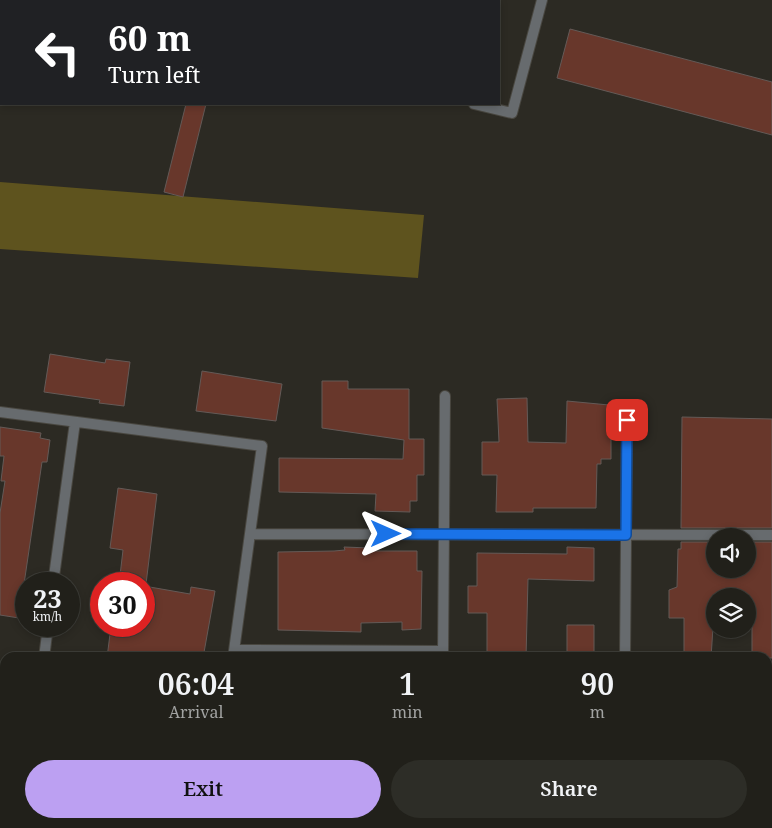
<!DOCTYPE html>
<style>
:root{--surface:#21201a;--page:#2d2d27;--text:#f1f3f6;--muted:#a2a3a2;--line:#3e3e39;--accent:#bca0f2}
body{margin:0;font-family:"Noto Serif",serif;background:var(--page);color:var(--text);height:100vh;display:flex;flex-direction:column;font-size:19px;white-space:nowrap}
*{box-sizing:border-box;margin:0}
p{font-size:16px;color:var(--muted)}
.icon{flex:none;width:28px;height:28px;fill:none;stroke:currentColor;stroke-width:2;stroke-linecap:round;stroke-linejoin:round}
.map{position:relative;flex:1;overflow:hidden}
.details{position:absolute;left:0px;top:652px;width:772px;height:176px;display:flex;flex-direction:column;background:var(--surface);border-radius:15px 15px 0 0;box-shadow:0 2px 8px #0003,0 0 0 1px var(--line)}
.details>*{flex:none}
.hud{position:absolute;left:0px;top:0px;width:500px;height:105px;box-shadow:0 2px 8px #0003,0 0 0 1px var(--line);background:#202124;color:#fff;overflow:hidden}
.tools{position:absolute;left:706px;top:528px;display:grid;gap:10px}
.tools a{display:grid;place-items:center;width:50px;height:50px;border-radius:50%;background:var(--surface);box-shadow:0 2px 8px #0003,0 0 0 1px var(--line);font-size:25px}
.speed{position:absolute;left:15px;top:572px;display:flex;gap:10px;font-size:25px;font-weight:700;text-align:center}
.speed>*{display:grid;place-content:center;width:65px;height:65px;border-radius:50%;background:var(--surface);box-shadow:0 2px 8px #0003,0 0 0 1px var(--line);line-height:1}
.speed small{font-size:12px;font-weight:400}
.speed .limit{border:8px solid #d22;background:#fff;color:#111}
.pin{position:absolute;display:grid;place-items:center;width:42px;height:42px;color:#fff;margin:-21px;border-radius:10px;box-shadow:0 2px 8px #0006}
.me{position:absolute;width:55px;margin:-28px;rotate:90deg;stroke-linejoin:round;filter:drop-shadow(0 0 4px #0008)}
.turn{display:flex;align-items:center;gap:18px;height:105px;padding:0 25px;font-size:22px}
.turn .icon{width:65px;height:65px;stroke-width:2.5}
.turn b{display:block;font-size:35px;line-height:42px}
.eta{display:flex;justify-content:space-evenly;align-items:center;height:85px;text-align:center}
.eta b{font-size:30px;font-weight:600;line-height:35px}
.button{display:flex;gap:10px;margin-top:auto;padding:10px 25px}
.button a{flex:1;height:58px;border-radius:30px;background:var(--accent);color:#111;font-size:20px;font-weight:600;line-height:58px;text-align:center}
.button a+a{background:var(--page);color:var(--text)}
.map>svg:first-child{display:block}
</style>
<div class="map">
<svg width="772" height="828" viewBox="0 0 772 828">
<rect width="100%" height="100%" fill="#2c2a23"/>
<path fill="#433a09" d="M 458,824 L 605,824 L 605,828 L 458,828 Z"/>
<path fill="#5e531e" d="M 0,182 L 424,215 L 418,278 L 0,249 Z"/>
<path fill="#68372b" stroke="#645a57" d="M 570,29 L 772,82 L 772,135 L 557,78 Z
M 186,104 L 206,104 L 183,197 L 164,192 Z
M 50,354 L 105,363 L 106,359 L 130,362 L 124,406 L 99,403 L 100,400 L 44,392 Z
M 202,371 L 282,384 L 276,421 L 196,411 Z
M 322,381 L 348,381 L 348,389 L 409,389 L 409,439 L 424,439 L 424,475 L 417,475 L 417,501 L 410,501 L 410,512 L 375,511 L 376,494 L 279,492 L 279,458 L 403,459 L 404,440 L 322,428 Z
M 527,398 L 528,442 L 566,443 L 567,401 L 609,405 L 608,426 L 611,426 L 611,459 L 601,459 L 601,464 L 597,464 L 596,508 L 533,508 L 533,512 L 496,512 L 497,475 L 482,475 L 482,442 L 499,442 L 497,399 Z
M 682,417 L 772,419 L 772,528 L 681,528 Z
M 0,427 L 41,433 L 40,438 L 50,440 L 47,462 L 42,462 L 19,618 L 0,615 L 0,513 L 5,481 L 1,481 L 4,456 L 0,456 Z
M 118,488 L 157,494 L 146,584 L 119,584 L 123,550 L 110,548 Z
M 681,542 L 715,542 L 715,569 L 748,569 L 748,542 L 772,542 L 772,658 L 752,658 L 752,621 L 748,621 L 748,596 L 715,596 L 711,658 L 684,658 L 684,618 L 669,618 L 669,590 L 677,587 L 678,549 L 681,549 Z
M 344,547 L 370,548 L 370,551 L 417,551 L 417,571 L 422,571 L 421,629 L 402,630 L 402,622 L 361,623 L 361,632 L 278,630 L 278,552 L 334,551 L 345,550 Z
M 567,547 L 594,548 L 594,581 L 528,579 L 526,658 L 487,658 L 487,613 L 468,613 L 468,586 L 477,586 L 477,553 L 567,554 Z
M 144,586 L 190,594 L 191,587 L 215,591 L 203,658 L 107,658 L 111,626 L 144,626 Z
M 567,625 L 594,625 L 594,658 L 567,658 Z"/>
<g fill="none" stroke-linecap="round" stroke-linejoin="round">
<defs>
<path id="service" d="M 474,104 L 512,113 L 542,0"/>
<path id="minor" d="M 0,412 L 262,446 L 233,658
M 250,534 L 772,535
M 53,584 L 75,422
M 234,650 L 443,651
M 44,658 L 48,626
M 443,658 L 445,396
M 625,658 L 627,420
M 21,828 L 22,824
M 209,828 L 210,824
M 442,828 L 442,824
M 624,828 L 624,824"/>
</defs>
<use href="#service" stroke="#494740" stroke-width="12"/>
<use href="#minor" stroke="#494740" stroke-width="12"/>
<use href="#service" stroke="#676b6e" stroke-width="10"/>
<use href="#minor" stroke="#676b6e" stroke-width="10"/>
</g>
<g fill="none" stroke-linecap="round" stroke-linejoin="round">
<defs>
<path id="route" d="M 386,534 L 626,535 L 627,420"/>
</defs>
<use href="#route" stroke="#114b97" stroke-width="12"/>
<use href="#route" stroke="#1a73e8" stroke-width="9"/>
</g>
</svg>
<div class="tools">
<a><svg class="icon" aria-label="sound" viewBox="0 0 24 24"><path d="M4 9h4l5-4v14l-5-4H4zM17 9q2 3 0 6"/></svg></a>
<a><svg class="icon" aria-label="layers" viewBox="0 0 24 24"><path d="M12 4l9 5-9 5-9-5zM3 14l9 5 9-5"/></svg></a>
</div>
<div class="speed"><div>23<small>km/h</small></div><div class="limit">30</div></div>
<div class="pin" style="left:627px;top:420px;background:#d93025"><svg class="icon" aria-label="arrive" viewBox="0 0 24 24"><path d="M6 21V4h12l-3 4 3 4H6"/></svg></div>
<svg class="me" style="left:386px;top:534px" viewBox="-20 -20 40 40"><path d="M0-17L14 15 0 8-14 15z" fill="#1a73e8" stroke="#fff" stroke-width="4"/></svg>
<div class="hud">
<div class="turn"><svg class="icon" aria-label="left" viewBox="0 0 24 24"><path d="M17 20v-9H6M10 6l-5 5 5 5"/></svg><div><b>60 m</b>Turn left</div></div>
</div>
<section class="details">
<div class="eta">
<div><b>06:04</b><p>Arrival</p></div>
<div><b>1</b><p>min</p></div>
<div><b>90</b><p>m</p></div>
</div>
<div class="button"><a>Exit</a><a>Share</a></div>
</section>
</div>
